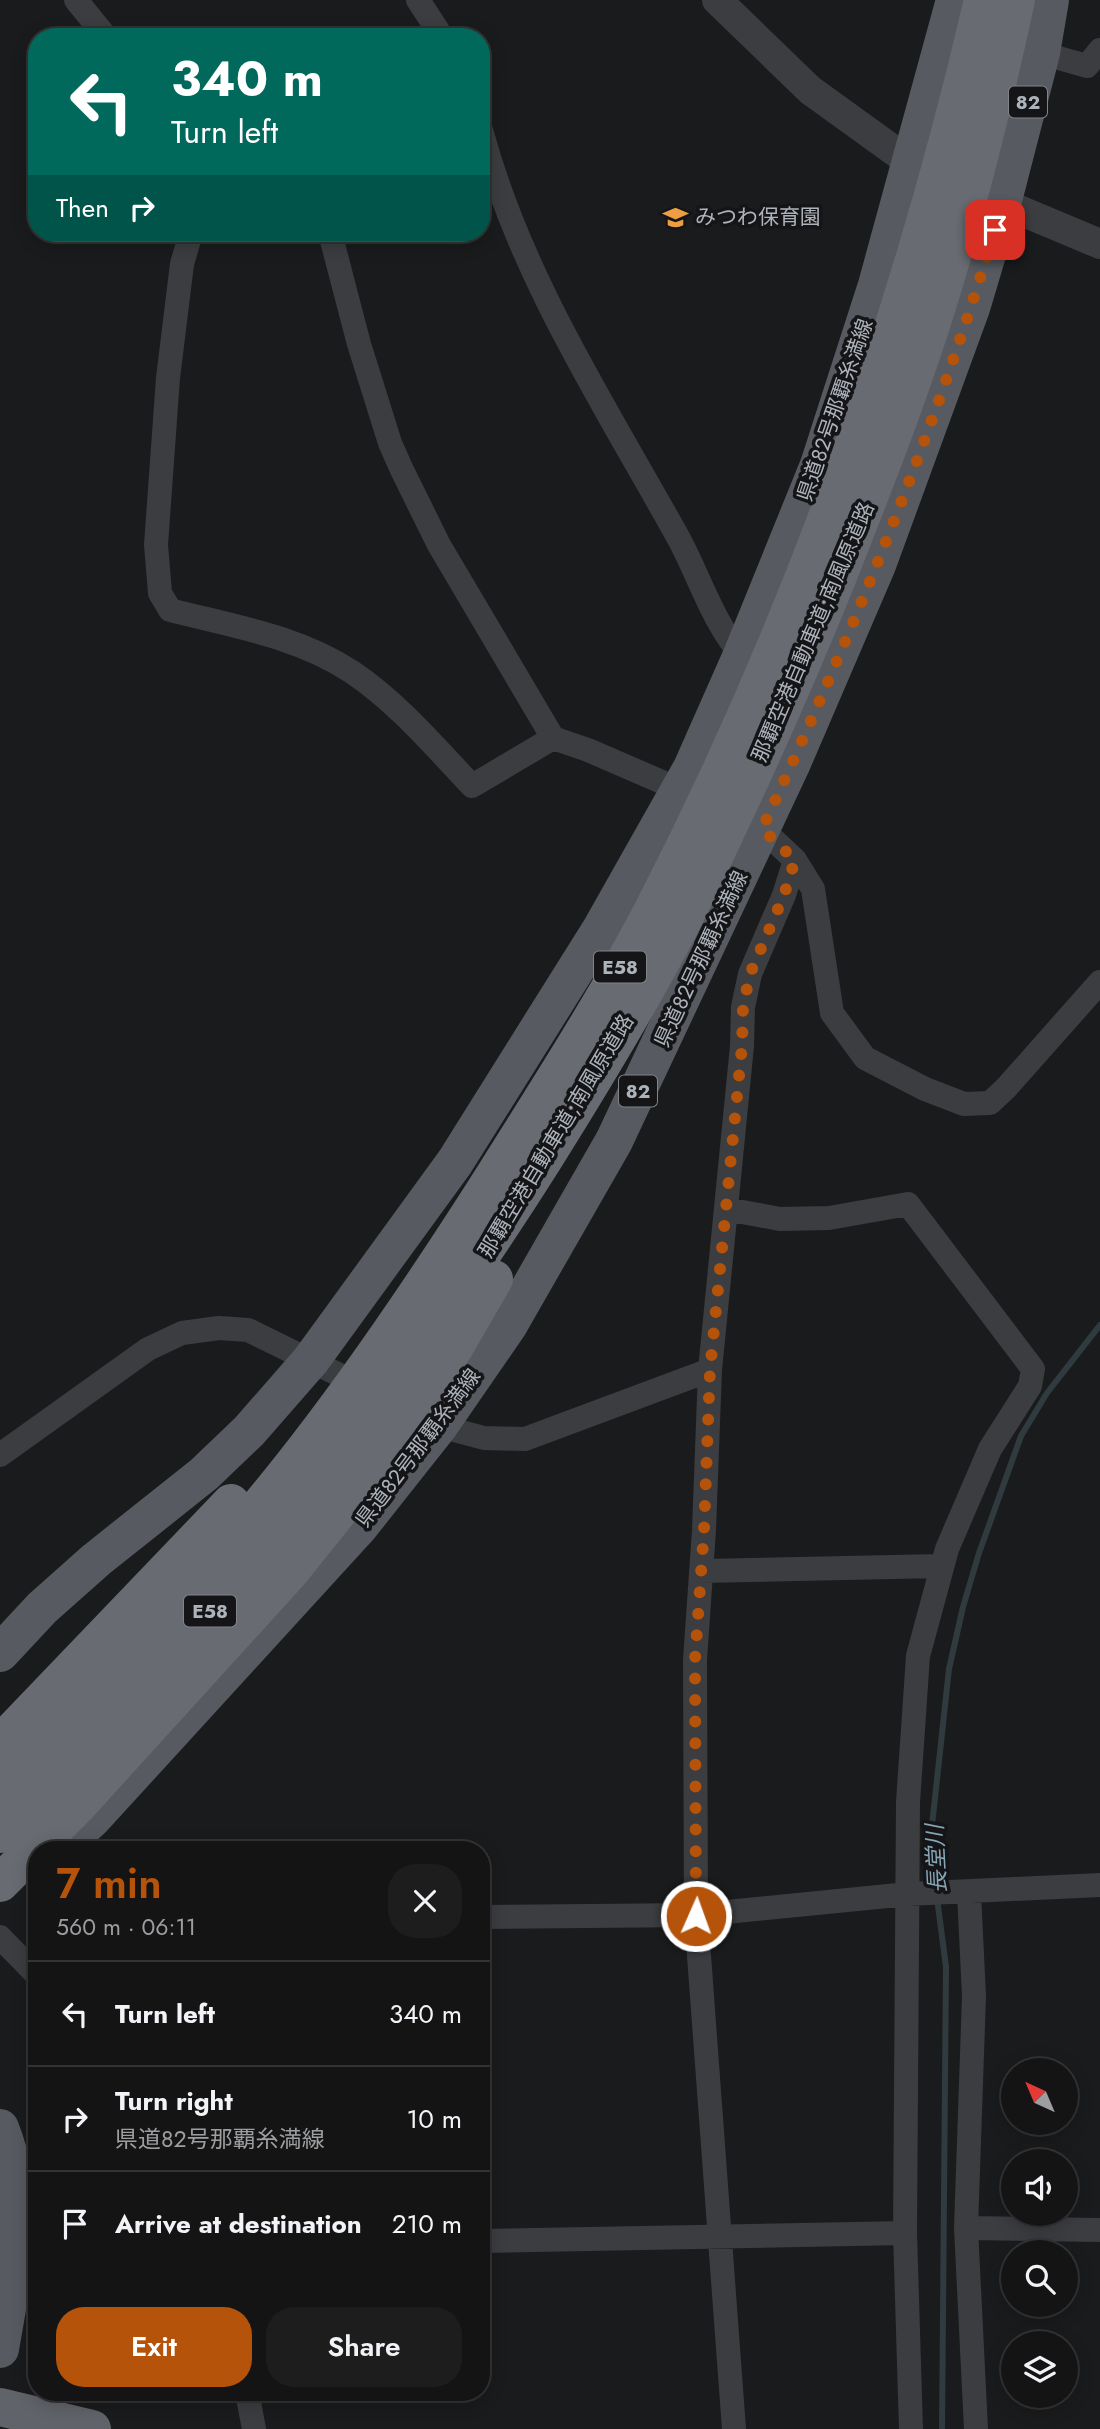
<!DOCTYPE html>
<meta charset="utf-8">
<style>
:root{--surface:#141415;--page:#1d1d1e;--text:#f1f3f6;--muted:#9d9ea0;--line:#333334;--accent:#b45309}
body{margin:0;font-family:Jost,"Noto Sans JP",sans-serif;background:var(--page);color:var(--text);height:100vh;display:flex;flex-direction:column;font-size:26px;white-space:nowrap}
*{box-sizing:border-box;margin:0}
p{font-size:23px;color:var(--muted)}
.icon{flex:none;width:38px;height:38px;fill:none;stroke:currentColor;stroke-width:2;stroke-linecap:round;stroke-linejoin:round}
.map{position:relative;flex:1;overflow:hidden}
.sheet{position:absolute;left:28px;top:1841px;width:462px;height:560px;display:flex;flex-direction:column;background:var(--surface);border-radius:28px;box-shadow:0 4px 18px #0003,0 0 0 2px var(--line)}
.sheet>*{flex:none}
.top-card{position:absolute;left:28px;top:28px;width:462px;height:214px;border-radius:28px;box-shadow:0 4px 18px #0003,0 0 0 2px var(--line);background:#00695c;color:#fff;overflow:hidden}
.needle{width:46px;rotate:316deg}
.tools{position:absolute;left:1001px;top:2058px;display:grid;gap:14px}
.tools a{display:grid;place-items:center;width:77px;height:77px;border-radius:50%;background:var(--surface);box-shadow:0 4px 18px #0003,0 0 0 2px var(--line);font-size:35px}
.pin{position:absolute;display:grid;place-items:center;width:60px;height:60px;color:#fff;margin:-30px;border-radius:14px;box-shadow:0 4px 10px #0006}
.me{position:absolute;width:77px;margin:-38px;rotate:2deg;stroke-linejoin:round;filter:drop-shadow(0 0 5px #0008)}
.turn{display:flex;align-items:center;gap:24px;height:147px;padding:0 28px;font-size:32px}
.turn .icon{width:91px;height:91px;stroke-width:2.5}
.turn b{display:block;font-size:49px;line-height:60px}
.then{display:flex;align-items:center;height:66px;padding:0 28px;background:#0003;gap:14px;font-size:26px}
.round{display:grid;place-items:center;flex:none;width:74px;height:74px;border-radius:28px;background:var(--page)}
.summary{display:flex;align-items:center;justify-content:space-between;height:119px;padding:0 28px}
h1{font-size:42px;font-weight:600;line-height:52px;color:var(--accent)}
.primary-button{display:flex;gap:14px;margin-top:auto;padding:14px 28px}
.primary-button a{flex:1;height:80px;border-radius:28px;background:var(--accent);color:#fff;font-size:28px;font-weight:600;line-height:80px;text-align:center}
.primary-button a+a{background:var(--page);color:var(--text)}
ul{padding:0;list-style:none}
li{display:flex;align-items:center;gap:21px;height:105px;padding:0 28px;border-top:2px solid var(--line)}
li div{flex:1}
li b{display:block;font-size:26px}
li em{font-style:normal}
.map>svg:first-child{display:block}
</style>
<div class="map">
<svg width="1100" height="2429" viewBox="0 0 1100 2429">
<rect width="100%" height="100%" fill="#1a1b1c"/>
<g fill="none" stroke-linecap="round" stroke-linejoin="round">
<path stroke="#303b40" stroke-width="6" d="M 936,1887 L 930,1844 L 949,1669 L 963,1607 L 979,1553 L 1021,1436 L 1047,1393 L 1100,1325
M 937,1898 L 946,1967 L 942,2429"/>
<path stroke="#3b3d41" stroke-width="24" d="M 76,0 L 106,37
M 418,0 L 442,37
M 1041,53 L 1087,66 L 1100,50
M 481,130 C 521,278 606,407 679,539 C 699,576 714,625 742,655
M 191,233 L 182,264 L 168,378 L 156,545 L 160,593 L 170,610 C 232,626 298,636 352,672 C 398,703 434,746 472,786 L 553,738
M 330,233 L 359,344 L 390,443 L 401,468 L 439,545 L 553,738 L 588,750 L 692,795
M 750,824 L 762,829 L 795,860 L 813,889 L 832,1013 L 865,1058 L 925,1089 L 964,1104 L 990,1103 L 1006,1088 L 1100,982
M 726,1209 L 780,1219 L 829,1218 L 908,1204 L 1033,1369 L 1030,1386 L 990,1449 L 947,1549 L 918,1656 L 908,1802 L 905,2233 L 911,2429
M 428,1420 L 439,1426 L 484,1438 L 525,1439 L 710,1370
M 0,1455 L 148,1349 L 182,1333 L 219,1328 L 248,1330 L 368,1389
M 701,1571 L 941,1566
M 969,1893 L 974,1996 L 966,2228 L 976,2429
M 481,1917 L 696,1915 L 908,1894 L 1100,1885
M 0,1937 L 37,1975
M 966,2228 L 1100,2230
M 481,2241 L 905,2233
M 247,2392 L 254,2429
M 734,2429 L 696,1915 L 695,1660 L 704,1530 L 710,1370 L 742,1046 L 743,1007 L 750,974 L 784,895 L 795,860"/>
<path stroke="#3b3d41" stroke-width="30" d="M 717,0 L 810,90 L 911,163 L 928,171
M 983,195 L 1100,244"/>
<path stroke="#575a60" stroke-width="38" d="M 0,1653 L 42,1608 L 96,1560 L 204,1474 L 249,1431 L 311,1360 L 455,1162 L 601,929 L 692,768 L 742,655 L 819,465 L 877,285 L 955,0
M 58,1850 L 92,1819 L 359,1527 L 439,1426 L 508,1326 L 614,1141 L 791,765 L 877,565 L 971,308 L 1002,204 L 1041,53 L 1050,0
M 0,2128 C 30,2203 13,2272 0,2349"/>
<path stroke="#606369" stroke-width="38" d="M 0,2407 L 92,2429"/>
<path stroke="#686c72" stroke-width="38" d="M 0,1883 L 78,1805"/>
<path stroke="#686c72" stroke-width="38" d="M 0,1744 L 231,1503
M 0,1791 C 101,1686 201,1581 292,1466 C 365,1374 431,1275 494,1176 C 549,1088 606,1000 654,908 C 801,623 911,312 983,0
M 78,1805 L 290,1572 L 382,1457 L 454,1348 L 494,1279
M 0,1834 C 73,1766 140,1691 205,1617 C 330,1473 440,1323 542,1162 C 591,1084 640,1004 682,922 C 738,810 789,697 836,581 C 874,485 912,389 942,290 C 971,194 995,97 1016,0"/>
</g>
<g fill="none" stroke-linecap="round" stroke-linejoin="round">
<path stroke="#b45309" stroke-width="12" stroke-dasharray="0 21.6" d="M 696,1916 L 695,1660 L 704,1530 L 710,1370 L 742,1046 L 743,1007 L 750,974 L 784,895 L 795,860 L 762,829 C 852,635 933,435 995,230"/>
</g>
<defs>
<symbol id="school-bare" viewBox="-9 -9 18 18"><path d="M0-5L7-2L0 1L-7-2ZM-4 1L0 2.5L4 1V4Q0 6-4 4Z" fill="#ed9e42" stroke="#151518" stroke-width="2.5" paint-order="stroke"/></symbol>
</defs>
<g fill-rule="evenodd">
<use href="#school-bare" x="658" y="200" width="35" height="35"/>
</g>
<g text-anchor="middle" stroke-width="7" stroke-linejoin="round" paint-order="stroke">
<g fill="#151518" stroke="#7f848a" stroke-width="2">
<rect x="1009" y="86.5" width="38" height="31" rx="5"/>
<rect x="594" y="951.5" width="52" height="31" rx="5"/>
<rect x="619" y="1075.5" width="38" height="31" rx="5"/>
<rect x="184" y="1595.5" width="52" height="31" rx="5"/>
</g>
<g font-size="19" font-weight="bold" fill="#adb3bb">
<text x="1028" y="109">82</text>
<text x="620" y="974">E58</text>
<text x="638" y="1098">82</text>
<text x="210" y="1618">E58</text>
</g>
<g font-size="21" fill="#adb3bb" stroke="#151518" text-anchor="start">
<text x="695" y="224">みつわ保育園</text>
</g>
<g font-size="21" fill="#adb3bb" stroke="#151518">
<text transform="translate(835 410) rotate(-71)" y="7">県道82号那覇糸満線</text>
<text transform="translate(813 632) rotate(-67)" y="7">那覇空港自動車道;南風原道路</text>
<text transform="translate(701 959) rotate(-65)" y="7">県道82号那覇糸満線</text>
<text transform="translate(556 1136) rotate(-59)" y="7">那覇空港自動車道;南風原道路</text>
<text transform="translate(418 1448) rotate(-53)" y="7">県道82号那覇糸満線</text>
</g>
<g font-size="23" font-style="italic" fill="#86a5b5" stroke="#151518">
<text transform="translate(936 1859) rotate(-93)" y="8">長堂川</text>
</g>
</g>
</svg>
<div class="tools">
<a><svg class="needle" viewBox="-14 -14 28 28"><path d="M0-13l5 13h-10z" fill="#e53935"/><path d="M0 13l5-13h-10z" fill="#9d9ea0"/></svg></a>
<a><svg class="icon" aria-label="sound" viewBox="0 0 24 24"><path d="M4 9h4l5-4v14l-5-4H4zM17 9q2 3 0 6"/></svg></a>
<a><svg class="icon" aria-label="search" viewBox="0 0 24 24"><circle cx="10" cy="10" r="6"/><path d="M15 15l6 6"/></svg></a>
<a><svg class="icon" aria-label="layers" viewBox="0 0 24 24"><path d="M12 4l9 5-9 5-9-5zM3 14l9 5 9-5"/></svg></a>
</div>
<div class="pin" style="left:995px;top:230px;background:#d93025"><svg class="icon" aria-label="arrive" viewBox="0 0 24 24"><path d="M6 21V4h12l-3 4 3 4H6"/></svg></div>
<svg class="me" style="left:696px;top:1916px" viewBox="-20 -20 40 40"><circle r="17" fill="#b45309" stroke="#fff" stroke-width="3"/><path d="M0-11L8 9 0 5-8 9z" fill="#fff"/></svg>
<div class="top-card">
<div class="turn"><svg class="icon" aria-label="left" viewBox="0 0 24 24"><path d="M17 20v-9H6M10 6l-5 5 5 5"/></svg><div><b>340 m</b>Turn left</div></div>
<div class="then">Then<svg class="icon" aria-label="right" viewBox="0 0 24 24"><path d="M7 20v-9h11M14 6l5 5-5 5"/></svg></div>
</div>
<section class="sheet">
<div class="summary"><div><h1>7 min</h1><p>560 m · 06:11</p></div><a class="round"><svg class="icon" aria-label="close" viewBox="0 0 24 24"><path d="M6 6l12 12M18 6L6 18"/></svg></a></div>
<ul>
<li><svg class="icon" aria-label="left" viewBox="0 0 24 24"><path d="M17 20v-9H6M10 6l-5 5 5 5"/></svg><div><b>Turn left</b></div><em>340 m</em></li>
<li><svg class="icon" aria-label="right" viewBox="0 0 24 24"><path d="M7 20v-9h11M14 6l5 5-5 5"/></svg><div><b>Turn right</b><p>県道82号那覇糸満線</p></div><em>10 m</em></li>
<li><svg class="icon" aria-label="arrive" viewBox="0 0 24 24"><path d="M6 21V4h12l-3 4 3 4H6"/></svg><div><b>Arrive at destination</b></div><em>210 m</em></li>
</ul>
<div class="primary-button"><a>Exit</a><a>Share</a></div>
</section>
</div>
